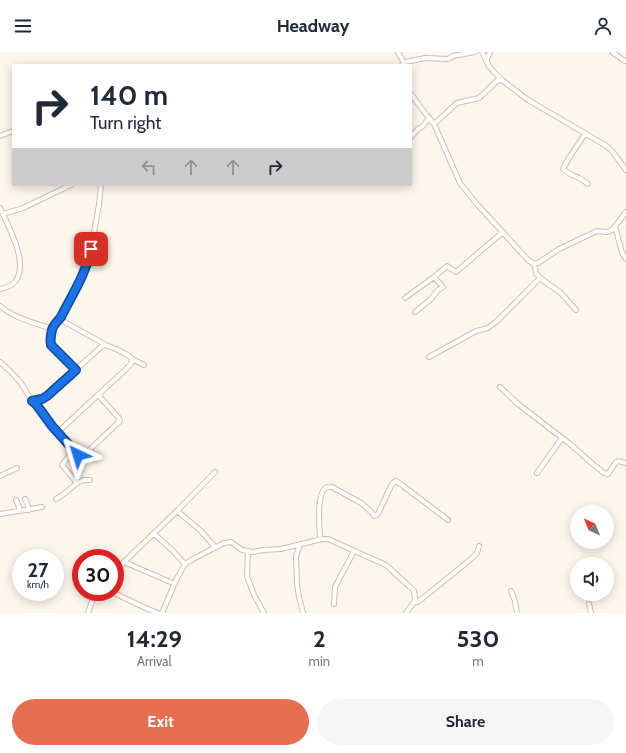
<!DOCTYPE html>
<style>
:root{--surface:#fff;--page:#f6f6f7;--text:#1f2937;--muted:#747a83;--accent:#e76f51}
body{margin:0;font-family:Cabin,sans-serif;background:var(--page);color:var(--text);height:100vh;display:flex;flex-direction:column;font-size:15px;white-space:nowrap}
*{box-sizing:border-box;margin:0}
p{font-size:13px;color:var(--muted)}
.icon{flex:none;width:22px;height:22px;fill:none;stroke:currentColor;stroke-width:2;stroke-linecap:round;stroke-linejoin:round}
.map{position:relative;height:561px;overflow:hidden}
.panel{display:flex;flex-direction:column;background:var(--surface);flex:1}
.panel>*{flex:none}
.guide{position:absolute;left:12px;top:12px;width:400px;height:122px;border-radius:0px;box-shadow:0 2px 10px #0003;background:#fff;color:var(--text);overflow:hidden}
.needle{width:26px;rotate:317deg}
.controls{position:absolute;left:570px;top:453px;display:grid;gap:8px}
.controls a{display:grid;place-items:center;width:44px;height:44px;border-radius:50%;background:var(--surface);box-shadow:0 2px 10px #0003;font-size:20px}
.speed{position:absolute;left:12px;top:497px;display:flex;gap:8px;font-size:20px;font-weight:700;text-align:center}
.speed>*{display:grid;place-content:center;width:52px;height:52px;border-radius:50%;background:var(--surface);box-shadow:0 2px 10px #0003;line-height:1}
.speed small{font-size:10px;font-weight:400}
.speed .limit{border:6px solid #d22;background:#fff;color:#111}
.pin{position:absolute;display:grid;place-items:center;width:34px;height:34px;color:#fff;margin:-17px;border-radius:8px;box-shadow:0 2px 6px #0006}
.me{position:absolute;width:44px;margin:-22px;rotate:319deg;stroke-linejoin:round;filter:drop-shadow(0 0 3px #0008)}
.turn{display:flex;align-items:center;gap:14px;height:84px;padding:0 12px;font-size:18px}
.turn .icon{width:52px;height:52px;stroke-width:2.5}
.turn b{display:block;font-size:28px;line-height:34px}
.lanes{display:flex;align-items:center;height:38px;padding:0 12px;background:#0003;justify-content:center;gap:20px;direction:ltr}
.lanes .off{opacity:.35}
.eta{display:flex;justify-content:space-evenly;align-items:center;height:68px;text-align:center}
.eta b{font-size:24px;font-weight:700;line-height:28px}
.action{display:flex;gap:8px;margin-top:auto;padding:8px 12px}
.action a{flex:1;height:46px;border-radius:24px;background:var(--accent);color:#fff;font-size:16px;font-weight:700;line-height:46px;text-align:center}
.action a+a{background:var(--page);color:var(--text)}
header{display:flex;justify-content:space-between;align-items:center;height:52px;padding:0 12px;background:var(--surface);font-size:18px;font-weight:700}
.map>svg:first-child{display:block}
</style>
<header><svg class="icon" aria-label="menu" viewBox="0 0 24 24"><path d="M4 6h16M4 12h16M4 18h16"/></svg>Headway<svg class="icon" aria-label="person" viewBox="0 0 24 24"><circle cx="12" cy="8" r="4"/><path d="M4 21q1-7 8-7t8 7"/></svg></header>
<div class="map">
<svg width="626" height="561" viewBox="0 0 626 561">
<rect width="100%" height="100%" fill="#fdf6ec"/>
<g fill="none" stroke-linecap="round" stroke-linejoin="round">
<defs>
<path id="street" d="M 398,0 L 404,11
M 482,0 L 489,14 L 494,20 L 502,28 L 528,48 L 605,93 L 612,99 L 626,118
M 612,0 L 623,8 L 626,9
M 486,9 L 490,0
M 402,13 L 405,10 L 425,6 L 448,7 L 453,4 L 475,0
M 411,42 L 425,61 L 434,72 L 460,131 L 476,151 L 528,208 L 534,212 L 536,221 L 540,226 L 561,241 L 576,258
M 434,72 L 457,51 L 479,46 L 498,28 L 502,28
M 585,82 L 569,106 L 563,117 C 568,122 573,123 579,126 C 582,127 585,130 588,132
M 0,84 L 13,79
M 411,85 L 418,77 L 423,74 L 429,66
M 0,156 C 8,173 31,214 14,231 C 10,235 5,236 0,237
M 3,162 L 23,156 L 71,133
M 615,174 L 622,201 L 626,207
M 534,212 L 538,211 L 559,197 L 597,179 L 607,180 L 610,179 L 613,177 L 626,160
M 405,246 L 434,225
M 0,254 C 14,266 35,271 52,277
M 415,260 L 431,247 L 438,238 L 443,235 L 434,225 L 447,214 L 456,220 L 503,180
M 58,270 L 63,269 L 106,293 L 116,297 L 124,301 L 131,305 L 132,309 L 131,312 L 125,318 L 58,380
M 429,305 L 476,279 L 488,276 L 496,270 L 540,226
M 132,307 L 144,313
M 0,310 L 10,319 L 21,331 L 32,349 L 36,352 L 45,365 L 76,401 L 80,404 L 85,402 L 120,369 L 119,366 L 98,343
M 76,318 L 51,293 L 50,288 L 52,277 L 59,268 L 73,241 L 89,208 L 99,153 L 101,133
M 500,335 L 518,352 L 570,392 L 594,413 L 604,421 L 608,422 L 616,410 L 619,409 L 626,411
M 32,349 L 42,347 L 47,344 L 102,294 L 106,293
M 90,398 L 94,407
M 537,421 L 562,386
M 0,424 L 17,416
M 77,431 L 84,428 L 90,428
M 25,447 L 27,451 L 29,458
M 56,447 L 64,442 L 77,431 L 62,413 C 66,406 71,405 72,396
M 19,459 L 42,455
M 177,459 L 201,479 L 215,495
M 0,462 L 19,459 L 19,455 L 16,448
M 154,482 L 172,498 L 185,512
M 320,487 C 320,477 314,431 332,435 L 361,451 L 368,457 L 375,464 L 378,462 L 391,434 L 394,430 L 396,429 L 402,433 L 448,468
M 300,492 L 296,504 L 297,532 L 299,545 L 303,561
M 248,499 L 247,524 L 254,543 L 264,561
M 124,510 L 175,532
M 115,521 L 124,510 L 176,460 L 215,420
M 511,539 L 515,549 L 517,561
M 112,540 C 127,547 142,555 158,561
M 414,550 L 417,550 L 423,546 L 471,507 L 477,501 L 479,494
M 334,552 L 335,535 L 354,499
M 589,552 L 591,561
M 88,561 L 92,549 L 99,540
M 162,561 L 177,526 L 185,512 L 193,507 L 224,491 L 231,490 L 242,498 L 253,500 L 263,498 L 281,497 L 322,487 L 328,487 L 386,513 L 410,535 L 414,539 L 415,547 L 414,550 L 406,561"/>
</defs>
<use href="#street" stroke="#d1beb0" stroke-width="6"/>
<use href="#street" stroke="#fff" stroke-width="4"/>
</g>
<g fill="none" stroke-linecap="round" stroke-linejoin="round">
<defs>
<path id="route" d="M 78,403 L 52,374 L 36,352 L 32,349 L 42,347 L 47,344 L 76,318 L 51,293 C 50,288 51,282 52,278 C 53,273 58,269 61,265 C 72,243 86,222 91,197"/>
</defs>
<use href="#route" stroke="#114b97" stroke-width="10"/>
<use href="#route" stroke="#1a73e8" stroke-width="7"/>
</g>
</svg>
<div class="controls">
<a><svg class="needle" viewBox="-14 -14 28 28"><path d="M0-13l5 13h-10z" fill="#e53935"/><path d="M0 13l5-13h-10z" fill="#747a83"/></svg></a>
<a><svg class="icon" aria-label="sound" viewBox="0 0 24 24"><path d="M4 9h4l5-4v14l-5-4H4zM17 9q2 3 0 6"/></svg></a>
</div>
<div class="speed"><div>27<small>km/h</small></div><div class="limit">30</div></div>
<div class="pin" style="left:91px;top:197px;background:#d93025"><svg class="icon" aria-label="arrive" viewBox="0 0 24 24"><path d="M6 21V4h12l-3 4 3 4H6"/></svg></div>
<svg class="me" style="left:78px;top:403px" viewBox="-20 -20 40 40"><path d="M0-17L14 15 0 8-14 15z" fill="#1a73e8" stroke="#fff" stroke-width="4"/></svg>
<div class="guide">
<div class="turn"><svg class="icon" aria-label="right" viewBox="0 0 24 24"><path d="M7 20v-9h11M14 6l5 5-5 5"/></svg><div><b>140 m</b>Turn right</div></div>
<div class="lanes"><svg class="icon off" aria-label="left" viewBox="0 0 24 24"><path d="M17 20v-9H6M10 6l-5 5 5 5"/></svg><svg class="icon off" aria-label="ahead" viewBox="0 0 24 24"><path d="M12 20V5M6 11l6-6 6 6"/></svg><svg class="icon off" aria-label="ahead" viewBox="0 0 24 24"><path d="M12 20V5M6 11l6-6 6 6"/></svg><svg class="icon" aria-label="right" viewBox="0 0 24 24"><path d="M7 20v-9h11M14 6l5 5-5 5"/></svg></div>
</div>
</div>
<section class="panel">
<div class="eta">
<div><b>14:29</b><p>Arrival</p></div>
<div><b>2</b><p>min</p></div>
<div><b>530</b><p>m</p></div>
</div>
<div class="action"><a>Exit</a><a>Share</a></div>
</section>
